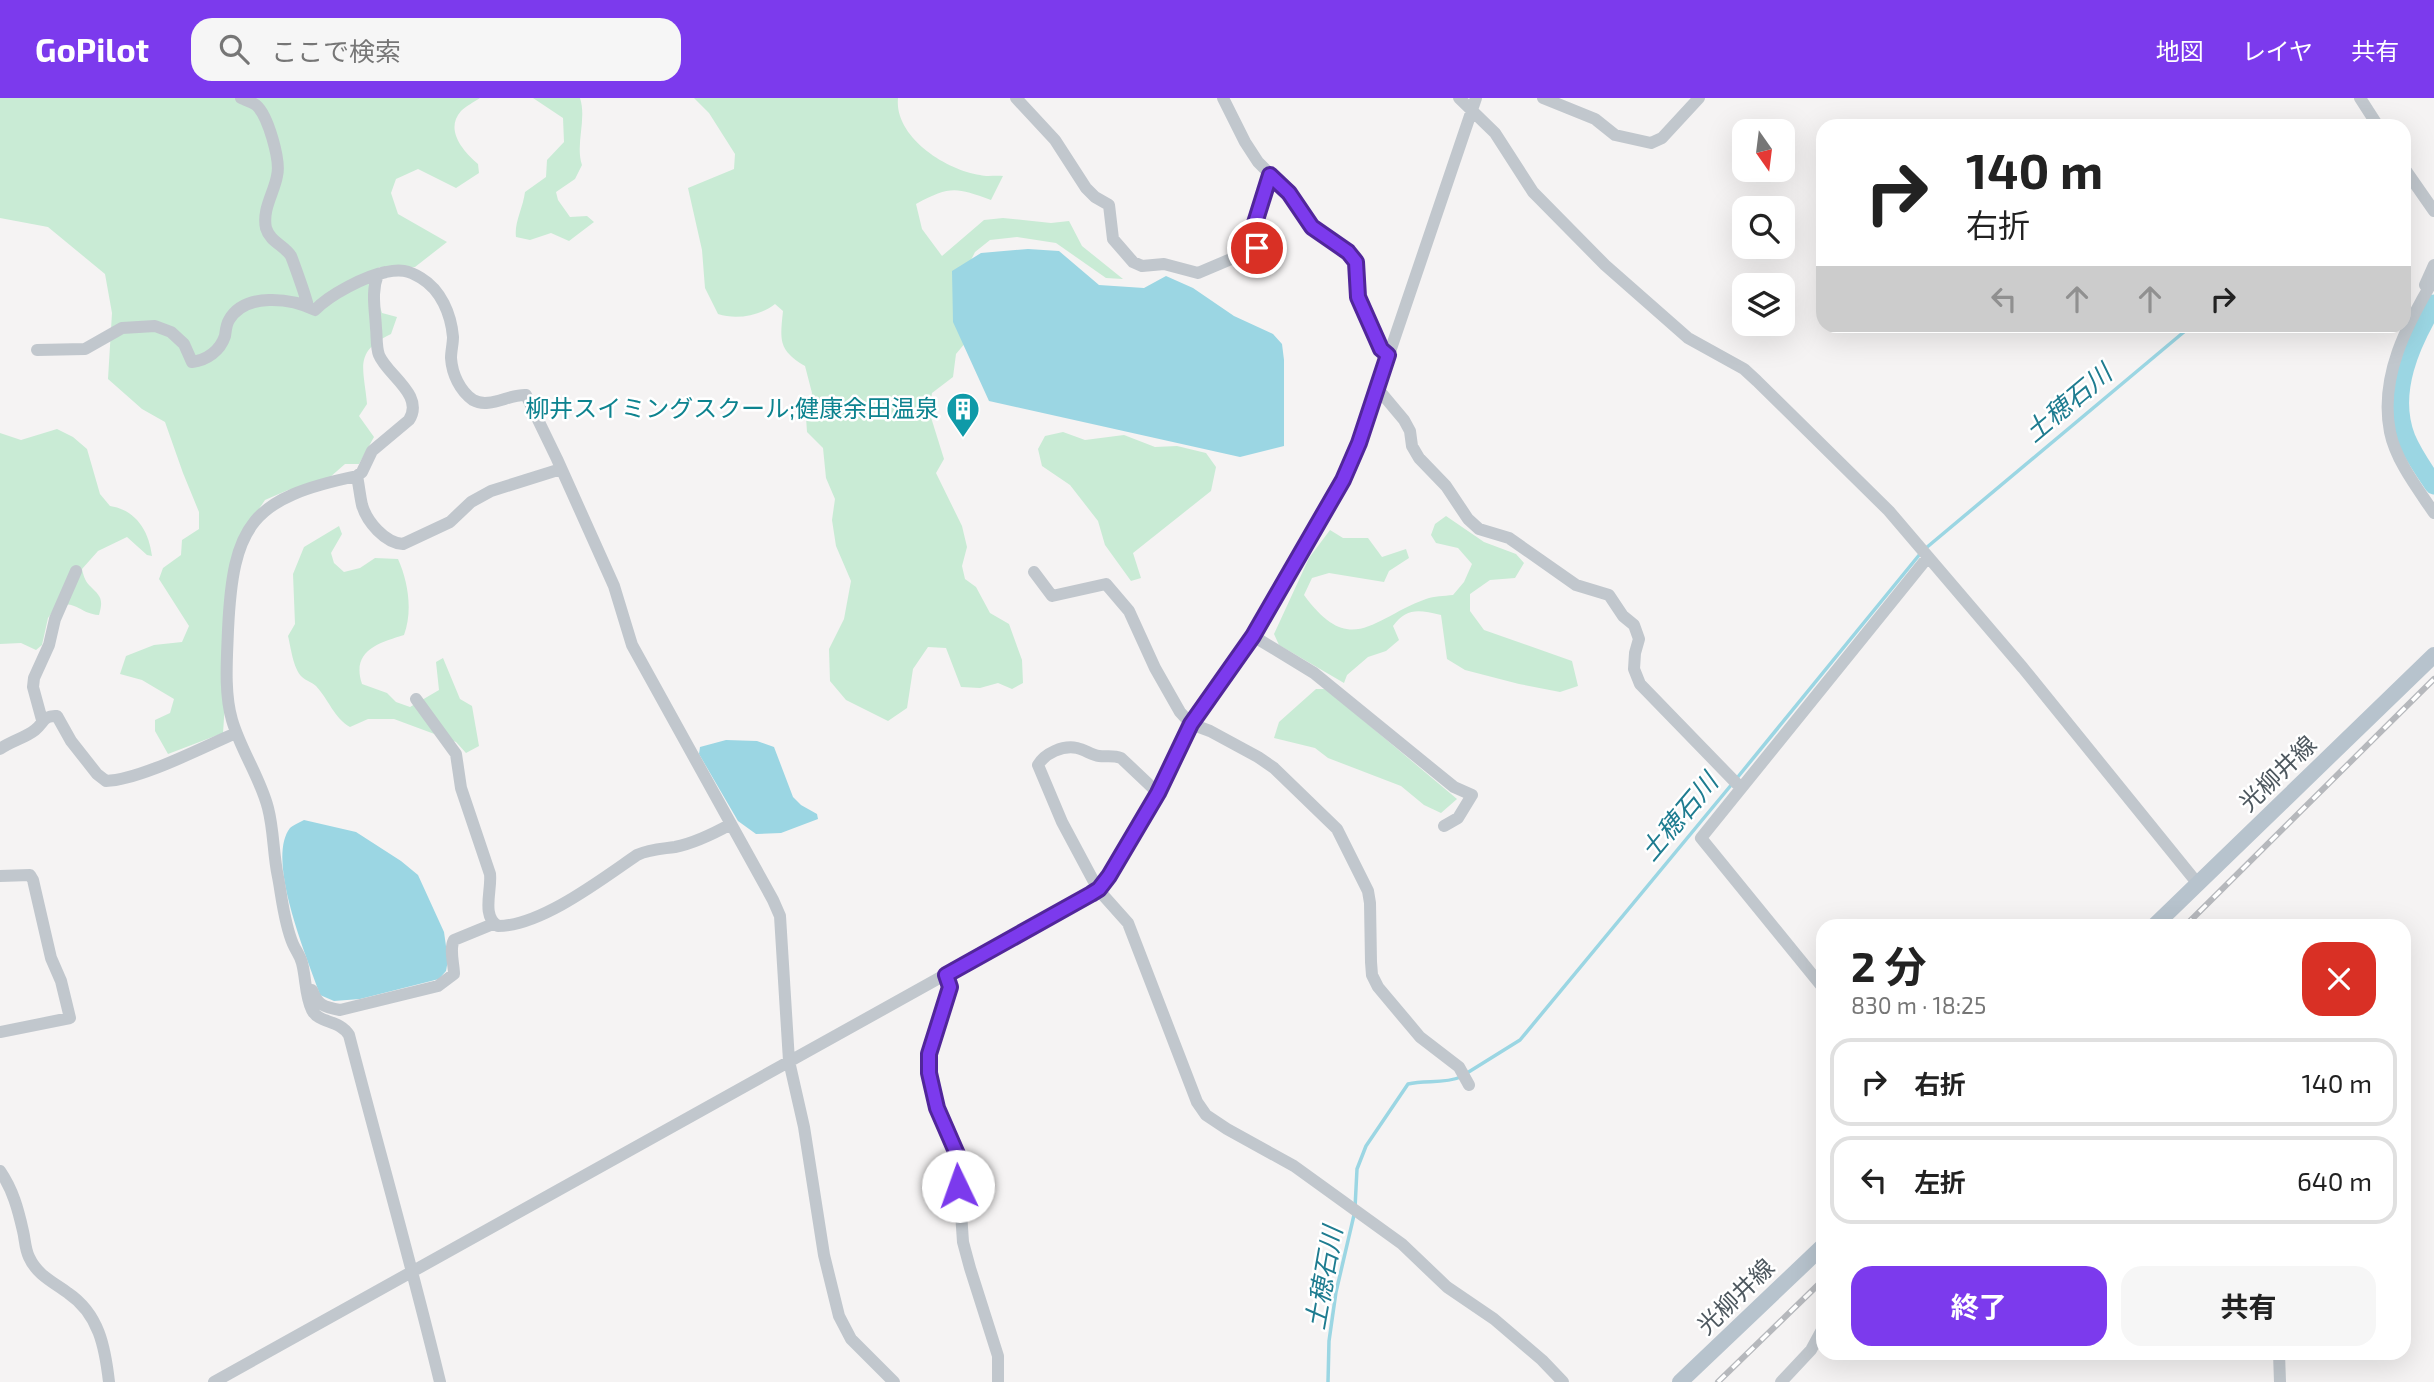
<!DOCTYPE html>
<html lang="ja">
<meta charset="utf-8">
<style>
:root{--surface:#fff;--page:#f6f6f6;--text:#222;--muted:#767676;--line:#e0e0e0;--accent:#7c3aed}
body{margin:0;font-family:"Exo 2","Noto Sans JP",sans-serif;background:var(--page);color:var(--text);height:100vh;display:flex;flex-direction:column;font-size:26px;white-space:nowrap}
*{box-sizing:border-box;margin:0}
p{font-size:23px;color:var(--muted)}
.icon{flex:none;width:38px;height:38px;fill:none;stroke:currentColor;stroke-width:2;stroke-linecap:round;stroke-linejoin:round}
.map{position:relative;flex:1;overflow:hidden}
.panel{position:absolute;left:1816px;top:821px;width:595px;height:441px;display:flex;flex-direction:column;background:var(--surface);border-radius:21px;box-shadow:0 7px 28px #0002}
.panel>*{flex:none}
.banner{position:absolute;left:1816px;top:21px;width:595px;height:214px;border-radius:21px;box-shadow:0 7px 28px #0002;background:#fff;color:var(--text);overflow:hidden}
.needle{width:46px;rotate:166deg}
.buttons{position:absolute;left:1732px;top:21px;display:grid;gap:14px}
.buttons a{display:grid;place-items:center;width:63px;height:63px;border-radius:14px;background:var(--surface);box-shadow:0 7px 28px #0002;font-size:35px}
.pin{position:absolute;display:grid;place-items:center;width:60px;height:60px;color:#fff;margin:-30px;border:4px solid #fff;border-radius:50%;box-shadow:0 2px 7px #0007}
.me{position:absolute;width:77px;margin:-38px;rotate:357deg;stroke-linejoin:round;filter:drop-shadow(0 0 5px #0008)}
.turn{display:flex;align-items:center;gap:24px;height:147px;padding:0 35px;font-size:32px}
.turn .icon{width:91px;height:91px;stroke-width:2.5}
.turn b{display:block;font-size:49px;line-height:60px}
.lanes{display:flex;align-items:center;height:66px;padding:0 35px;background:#0003;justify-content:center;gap:35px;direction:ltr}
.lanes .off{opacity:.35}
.round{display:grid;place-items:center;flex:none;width:74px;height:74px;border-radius:21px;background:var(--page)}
.summary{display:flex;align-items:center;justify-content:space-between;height:119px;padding:0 35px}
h1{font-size:42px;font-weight:700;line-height:52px}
.button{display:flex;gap:14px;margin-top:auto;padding:14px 35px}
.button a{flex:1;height:80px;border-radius:21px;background:var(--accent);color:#fff;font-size:28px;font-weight:700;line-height:80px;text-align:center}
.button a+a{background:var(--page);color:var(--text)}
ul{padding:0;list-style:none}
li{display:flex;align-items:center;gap:21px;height:88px;margin:0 14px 10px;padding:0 21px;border:4px solid var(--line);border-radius:21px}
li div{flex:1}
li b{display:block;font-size:26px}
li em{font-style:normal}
header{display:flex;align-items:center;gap:42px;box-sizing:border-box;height:98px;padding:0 35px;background:var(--accent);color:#fff}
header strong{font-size:33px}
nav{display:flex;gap:38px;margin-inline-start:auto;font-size:24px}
.search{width:490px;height:63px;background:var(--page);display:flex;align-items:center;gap:18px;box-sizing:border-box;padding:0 24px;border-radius:21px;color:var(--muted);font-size:26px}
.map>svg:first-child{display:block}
</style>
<header>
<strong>GoPilot</strong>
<div class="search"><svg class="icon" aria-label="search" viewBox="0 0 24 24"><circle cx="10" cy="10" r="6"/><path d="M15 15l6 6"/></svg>ここで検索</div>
<nav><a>地図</a><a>レイヤ</a><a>共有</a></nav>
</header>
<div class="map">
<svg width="2434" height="1284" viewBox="0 0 2434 1284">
<rect width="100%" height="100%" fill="#f5f3f3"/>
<path fill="#c9ebd5" d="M 0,0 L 480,0 C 474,4 466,8 461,13 C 444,32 464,54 478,66 L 479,75 L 456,90 L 418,71 L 396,81 L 391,95 L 398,116 L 447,144 L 415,169 L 379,169 L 372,185 L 382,215 L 397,219 L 391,236 C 353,254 364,270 367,306 L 359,318 L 374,339 L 359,366 L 345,366 L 329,380 L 315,386 L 288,392 L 265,402 L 236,445 L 223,635 L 168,656 L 155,633 L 155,622 L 170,615 L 174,601 L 142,582 L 120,576 L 126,558 L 154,547 L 182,544 L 189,528 L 159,481 L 163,470 L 181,457 L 182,442 L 199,431 L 199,414 L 183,375 L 165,324 L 142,311 L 108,281 L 112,215 L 105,176 L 48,129 L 0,120 Z
M 533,0 L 580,0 C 587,22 575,46 582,67 L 575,81 L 556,94 L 558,102 L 570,119 L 587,118 L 594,124 L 569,143 L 551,135 L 530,142 L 516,139 C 514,125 523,110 525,94 L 546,79 L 547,62 L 564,44 L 563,20 Z
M 694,0 L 898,0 C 894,39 946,72 980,77 C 987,79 996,77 1003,78 L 991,102 C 955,89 950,88 916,106 L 922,131 L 942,158 L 984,122 L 1003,120 L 1051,125 L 1069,123 L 1082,148 L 1123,181 L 1106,180 L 1056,145 L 1017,139 L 990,142 L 975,154 L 960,184 L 971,238 L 956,256 L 953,279 L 932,295 L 929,313 L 944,361 L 936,375 L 962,428 L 967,449 L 962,468 L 965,481 L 976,489 L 990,515 L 1009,526 L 1022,562 L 1023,585 L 1012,591 L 998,585 L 980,590 L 961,589 L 946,550 L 928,549 L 913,571 L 907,610 L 888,623 L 846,602 L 830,583 L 829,551 L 844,521 L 851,483 L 836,448 L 832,422 L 835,401 L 826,380 L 823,350 L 807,334 L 806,319 L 812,295 L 805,268 C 778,252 780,242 783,213 L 775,206 C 760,218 736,222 718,216 L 705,190 L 702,152 L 688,90 L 734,71 L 735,56 L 709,15 Z
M 57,331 L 73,339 L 87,351 L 100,396 L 110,408 C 136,412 149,433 152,458 L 147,457 L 127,439 L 98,453 L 82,471 C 83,476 85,483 89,487 C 100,498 104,500 99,517 C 79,515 81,505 58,506 L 48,520 L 42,547 L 36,552 L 21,545 L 0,546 L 0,335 L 21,342 Z
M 1063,334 L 1085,342 L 1124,337 L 1155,349 L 1177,348 L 1206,355 L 1216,369 L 1211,393 L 1133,455 L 1141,480 L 1131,483 L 1105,447 L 1098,423 L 1070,387 L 1042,368 L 1038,351 L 1045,338 Z
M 1446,418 L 1484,444 L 1516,456 L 1524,465 L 1515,480 L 1490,482 L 1470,496 L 1470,513 L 1484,532 L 1572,563 L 1578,588 L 1560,594 L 1519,586 L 1465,572 L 1447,561 L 1441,517 C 1419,512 1407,509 1393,528 L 1399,542 L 1386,553 L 1368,559 L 1347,577 L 1344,585 L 1279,547 L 1274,536 L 1309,460 L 1330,432 L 1343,440 L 1368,440 L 1382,459 L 1406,451 L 1409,460 L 1389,473 L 1384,484 L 1329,475 L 1312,480 L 1304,497 C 1351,561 1373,520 1426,501 C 1434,498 1444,498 1453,497 L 1464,484 L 1472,466 L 1458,450 L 1436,445 L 1431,437 L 1435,426 Z
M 339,428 L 342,436 L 331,455 L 334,465 L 344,474 L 360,470 L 375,460 L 398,461 C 408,483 413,513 404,537 C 378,545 351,553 362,586 L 387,595 L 396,604 L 410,609 L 439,592 L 436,564 L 443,560 L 460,601 L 472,608 L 479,648 L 466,655 L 456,644 L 394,621 L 368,621 L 350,629 C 334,620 329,602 316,588 C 312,584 306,583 302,579 C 293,570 291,550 288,538 L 295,526 L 293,476 L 304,449 Z
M 1316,591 L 1326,591 L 1457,701 L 1441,715 L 1424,707 L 1401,688 L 1328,660 L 1315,650 L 1274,640 L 1279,624 Z"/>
<path fill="#9bd6e3" d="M 1028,151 L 1059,153 L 1099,187 L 1144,190 L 1166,178 L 1193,190 L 1234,218 L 1273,236 L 1282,246 L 1284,262 L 1284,348 L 1240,359 L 989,303 L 953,224 L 952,173 L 981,155 Z
M 726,642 L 757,643 L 774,649 L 793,699 L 801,707 L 817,716 L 818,721 L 781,735 L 756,736 L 738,723 L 699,656 L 700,649 Z
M 304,722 L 356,734 L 401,763 L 418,777 L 444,834 L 448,862 L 446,873 L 439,881 L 360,901 L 334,903 L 320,897 C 308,862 265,762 290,730 C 293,727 299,725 304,722 Z"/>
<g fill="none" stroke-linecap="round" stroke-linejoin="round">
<path stroke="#9bd6e3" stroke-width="3.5" d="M 1926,450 L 2191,228
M 1737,680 L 1920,456
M 1467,975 L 1520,942 L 1732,686
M 1355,1110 L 1357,1071 L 1366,1048 L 1408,986 C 1426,982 1444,986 1461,979
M 1328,1284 L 1329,1243 L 1336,1194 L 1354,1117"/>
<path stroke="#9bd6e3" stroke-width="19" d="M 2434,206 C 2411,245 2388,294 2406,340 C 2413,357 2424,372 2434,387"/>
<path stroke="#c1c7cd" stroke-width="12" d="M 241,0 C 245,2 252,4 256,7 C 268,17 281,63 277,78 C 274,95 262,111 266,130 C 270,144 284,147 291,158 C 293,163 308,204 308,209
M 1016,0 L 1055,42 L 1086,90 L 1095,99 L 1109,107 L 1113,141 L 1133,164 L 1142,168 L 1164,166 L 1198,175 L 1257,150 L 1255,125 L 1270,77
M 1223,0 L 1245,44 L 1258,64 L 1289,95 L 1313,129 L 1348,154 L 1356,164 L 1358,199 L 1381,251 L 1388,257
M 1459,0 L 1495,35 L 1533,94 L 1605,167 L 1688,240 L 1744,271 L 1757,283 L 1889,413 L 2023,570 L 2198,786
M 1543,0 L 1595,21 L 1615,37 L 1651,45 L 1662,40 L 1699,0
M 2360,0 L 2378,28
M 2404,70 L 2434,113
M 378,176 C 371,194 375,210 376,230 C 377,238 376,249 379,257 C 387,277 425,297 409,322 L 372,353 L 362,374 L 357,378 C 251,400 233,426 228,532 C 227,560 224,595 232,622 C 241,653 260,679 268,710 C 274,733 273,756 278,779 C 282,800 284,825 293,846 C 296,853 300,857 302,865 C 306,880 305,898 312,912 C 319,926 339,921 349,937 C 379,1053 412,1168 440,1284
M 2434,181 C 2407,226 2379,279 2390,334 C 2396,363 2418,391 2434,415
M 2425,187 L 2434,167
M 37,252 L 85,251 L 122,230 L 155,228 L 171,234 L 184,246 L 192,264 C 207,262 220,253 225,238 C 226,232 226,227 229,222 C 245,194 291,200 315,212 C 329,197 365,178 386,174 C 400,171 408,172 421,180 C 441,192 451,216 453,239 C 453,246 451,253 451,260 C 452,276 460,293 473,302 C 489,311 509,296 526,297 L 557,361 L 614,488 L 632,547 L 773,802 L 780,818 L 789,963 L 804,1029 L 824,1157 L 839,1218 L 851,1241 L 894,1284
M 1378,291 L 1404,322 L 1410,333 L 1412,348 L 1419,360 L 1446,388 L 1468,421 L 1479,431 L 1509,440 L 1576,487 L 1609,497 L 1623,518 L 1634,527 L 1639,541 L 1635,555 L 1634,571 L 1640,586 L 1740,689
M 357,378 C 359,388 360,398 362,407 C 367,424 385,445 403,446 L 450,424 L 471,404 L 491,393 L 561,371
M 1034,474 L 1052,498 L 1106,486 L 1129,513 L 1155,570 L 1180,614 L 1191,626 L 1210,633 L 1258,659 L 1274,670 L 1337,731 L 1368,793 L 1370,805 L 1371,864 L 1372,877 L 1378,889 L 1420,939 L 1459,969 L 1469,987
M 1253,538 L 1314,575 L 1454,689 L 1472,697 L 1458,720 L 1444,728
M 416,601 L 456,656 L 461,690 L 490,776 C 492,792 481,818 498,828 C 541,828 602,781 637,757 C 650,751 661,751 675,749 C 695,745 713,736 731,726
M 42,622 L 33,589 L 34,580 L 49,547 L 55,521 L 76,473
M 0,651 C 11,643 25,640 35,632 C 44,625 43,617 57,618 L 71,643 L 97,676 L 106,683 C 140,682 203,649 236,635
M 1158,695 L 1121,660 C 1113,657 1107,659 1099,658 C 1092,657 1085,652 1077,650 C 1063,647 1045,655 1038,667 L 1062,724 L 1093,782 L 1103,797 L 1128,825 L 1197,1004 L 1206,1017 L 1227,1031 L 1294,1068 L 1402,1146 L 1447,1189 L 1494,1221 L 1542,1262 L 1563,1284
M 0,778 L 30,777 L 33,782 L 51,860 L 61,883 L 70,920 L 0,934
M 946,877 L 950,889 L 929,956 L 929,975 L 937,1009 L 957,1056 L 963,1144 L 970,1170 L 998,1258 L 998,1284
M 1824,891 L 1701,740 L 1928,459
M 312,892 C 317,907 324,909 340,912 L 438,888 L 454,876 C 454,866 449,851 454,842 L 493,826
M 0,1073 C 13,1092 18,1111 23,1133 C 25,1141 25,1151 29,1159 C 37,1177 53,1184 68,1195 C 99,1216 105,1249 109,1284
M 2279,1255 L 2280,1284
M 214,1284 L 1099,791 L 1158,695 L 1191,626 L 1253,538 L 1343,381 L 1359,345 L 1476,0
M 1781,1284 L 1811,1252 L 1824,1228"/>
<path stroke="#b7c3cd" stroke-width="16" d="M 2154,828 L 2434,557
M 1680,1284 L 1824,1147"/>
<defs>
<path id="rail" d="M 2185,828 L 2434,581
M 1718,1284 L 1824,1181"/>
</defs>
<use href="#rail" stroke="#b6b8bc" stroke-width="6"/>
<use href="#rail" stroke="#fff" stroke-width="3.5" stroke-dasharray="10" stroke-linecap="butt"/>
</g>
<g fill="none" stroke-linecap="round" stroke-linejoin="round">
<defs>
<path id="route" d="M 958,1088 L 957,1056 L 937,1010 L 929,975 L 929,956 L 950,889 L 946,877 L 1091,796 L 1099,791 L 1109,778 L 1158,695 L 1191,626 L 1253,538 L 1343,382 L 1359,345 L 1388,257 L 1381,251 L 1358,199 L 1356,164 L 1348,154 L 1312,129 L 1289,95 L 1270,77 L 1255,125 L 1257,150"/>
</defs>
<use href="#route" stroke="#51269a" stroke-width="18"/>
<use href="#route" stroke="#7c3aed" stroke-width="12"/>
</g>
<defs>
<symbol id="building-pin" viewBox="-11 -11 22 30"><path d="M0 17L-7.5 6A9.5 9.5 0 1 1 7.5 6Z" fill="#0f9aa8" stroke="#fff"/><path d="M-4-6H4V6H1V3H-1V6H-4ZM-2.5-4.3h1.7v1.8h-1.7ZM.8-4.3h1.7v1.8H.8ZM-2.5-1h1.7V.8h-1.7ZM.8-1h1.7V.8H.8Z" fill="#fff"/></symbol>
</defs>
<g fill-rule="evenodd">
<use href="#building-pin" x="944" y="292" width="38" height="52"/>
</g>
<g text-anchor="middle" stroke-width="5" stroke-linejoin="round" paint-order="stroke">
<g font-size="24" fill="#0d838f" stroke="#fff" text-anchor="end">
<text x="939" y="319">柳井スイミングスクール;健康余田温泉</text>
</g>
<g font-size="24" fill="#4d575e" stroke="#fff">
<text transform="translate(2278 676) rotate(-44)" y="8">光柳井線</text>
<text transform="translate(1736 1199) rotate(-44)" y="8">光柳井線</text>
</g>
<g font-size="26" font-style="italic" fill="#1e7c90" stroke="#fff">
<text transform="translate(2068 305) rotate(-40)" y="9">土穂石川</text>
<text transform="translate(1679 719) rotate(-50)" y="9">土穂石川</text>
<text transform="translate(1324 1180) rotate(-80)" y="9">土穂石川</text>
</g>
</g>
</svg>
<div class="buttons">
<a><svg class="needle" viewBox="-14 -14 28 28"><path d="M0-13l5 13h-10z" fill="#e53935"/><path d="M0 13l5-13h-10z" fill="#767676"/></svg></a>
<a><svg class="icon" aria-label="search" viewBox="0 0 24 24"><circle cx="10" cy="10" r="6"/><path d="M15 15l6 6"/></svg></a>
<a><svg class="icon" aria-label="layers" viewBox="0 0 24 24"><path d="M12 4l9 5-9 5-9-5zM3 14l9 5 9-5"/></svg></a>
</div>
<div class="pin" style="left:1257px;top:150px;background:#d93025"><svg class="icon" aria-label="arrive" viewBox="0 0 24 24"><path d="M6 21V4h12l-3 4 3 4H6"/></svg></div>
<svg class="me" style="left:958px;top:1088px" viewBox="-20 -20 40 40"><circle r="19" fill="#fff"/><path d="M0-13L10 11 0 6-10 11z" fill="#7c3aed"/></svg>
<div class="banner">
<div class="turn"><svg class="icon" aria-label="right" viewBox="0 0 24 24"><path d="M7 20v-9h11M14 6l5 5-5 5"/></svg><div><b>140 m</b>右折</div></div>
<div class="lanes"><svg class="icon off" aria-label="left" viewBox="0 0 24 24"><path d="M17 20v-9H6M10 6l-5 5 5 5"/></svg><svg class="icon off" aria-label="ahead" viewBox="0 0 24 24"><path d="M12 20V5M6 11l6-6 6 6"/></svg><svg class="icon off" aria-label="ahead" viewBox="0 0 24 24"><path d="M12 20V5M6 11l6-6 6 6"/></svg><svg class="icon" aria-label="right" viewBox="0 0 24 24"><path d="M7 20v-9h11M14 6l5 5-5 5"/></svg></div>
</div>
<section class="panel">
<div class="summary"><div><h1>2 分</h1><p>830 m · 18:25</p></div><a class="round" style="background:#d93025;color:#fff"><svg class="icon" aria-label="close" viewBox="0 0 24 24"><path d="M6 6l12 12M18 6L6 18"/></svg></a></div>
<ul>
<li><svg class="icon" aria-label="right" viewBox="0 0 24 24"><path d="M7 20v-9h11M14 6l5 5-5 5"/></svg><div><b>右折</b></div><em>140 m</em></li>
<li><svg class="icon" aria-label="left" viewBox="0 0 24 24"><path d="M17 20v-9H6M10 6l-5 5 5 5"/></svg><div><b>左折</b></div><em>640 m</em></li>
</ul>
<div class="button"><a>終了</a><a>共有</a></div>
</section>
</div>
